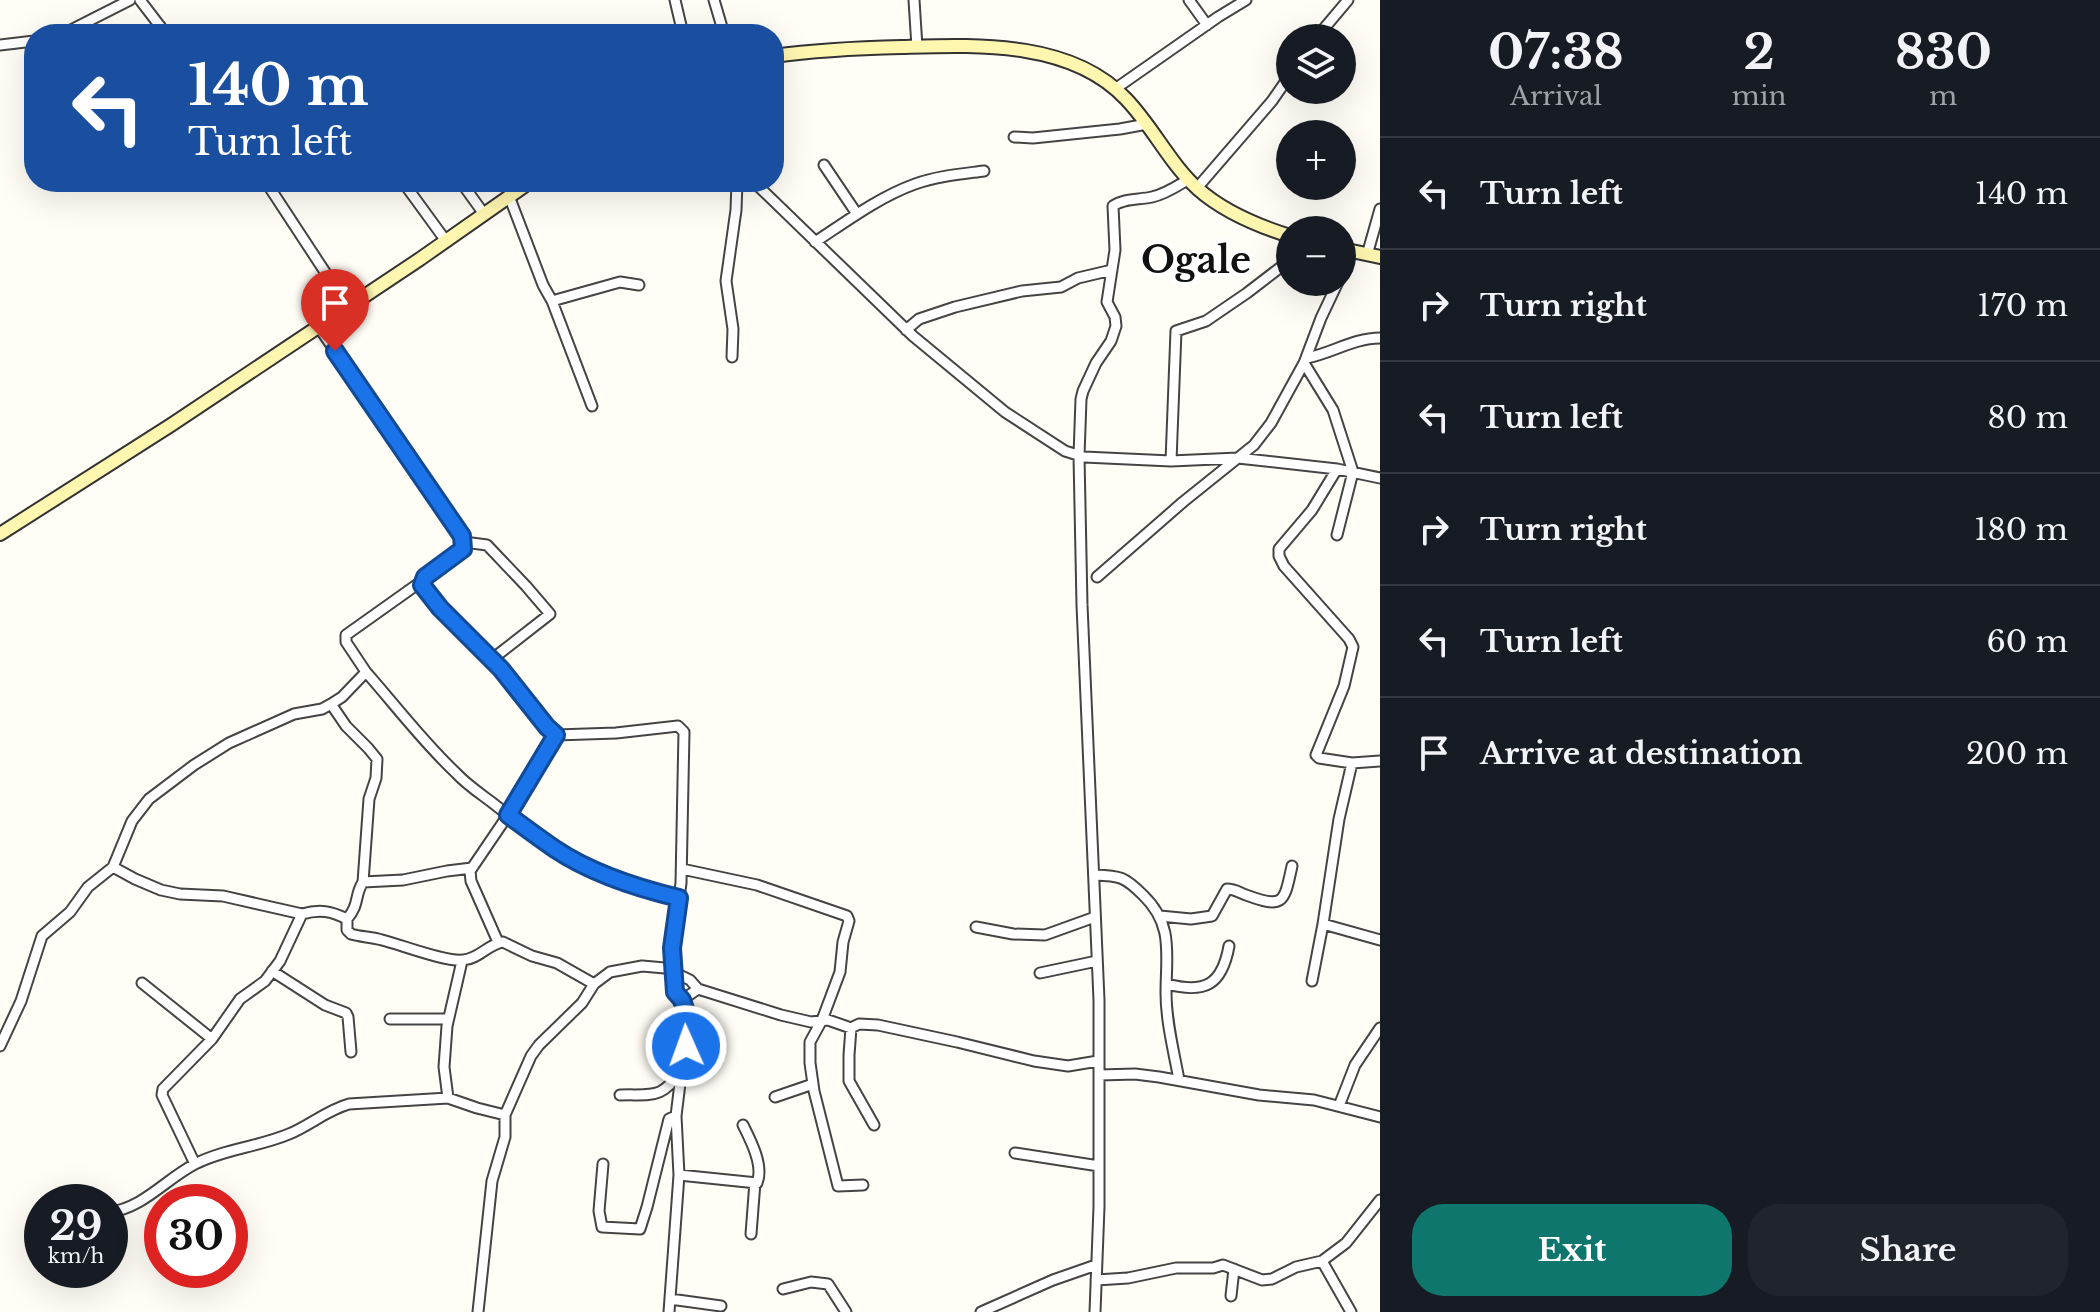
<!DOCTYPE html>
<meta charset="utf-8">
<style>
:root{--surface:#171b24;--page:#20242c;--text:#f1f3f6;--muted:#9ea1a6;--line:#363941;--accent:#0f766e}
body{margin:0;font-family:"Libre Baskerville",serif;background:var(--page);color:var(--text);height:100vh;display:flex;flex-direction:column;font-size:30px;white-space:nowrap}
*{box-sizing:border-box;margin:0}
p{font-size:26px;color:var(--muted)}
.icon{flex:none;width:44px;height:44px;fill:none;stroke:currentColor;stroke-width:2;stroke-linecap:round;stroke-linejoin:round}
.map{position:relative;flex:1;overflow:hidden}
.sheet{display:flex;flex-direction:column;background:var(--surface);width:720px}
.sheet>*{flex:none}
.hud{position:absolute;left:24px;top:24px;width:760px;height:168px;border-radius:32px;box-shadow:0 8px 32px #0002;background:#1a4fa0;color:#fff;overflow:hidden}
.controls{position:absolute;left:1276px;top:24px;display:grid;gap:16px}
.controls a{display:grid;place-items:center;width:80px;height:80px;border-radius:50%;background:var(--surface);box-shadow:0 8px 32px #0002;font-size:40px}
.speed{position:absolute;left:24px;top:1184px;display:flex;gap:16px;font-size:40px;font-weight:700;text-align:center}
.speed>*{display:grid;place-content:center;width:104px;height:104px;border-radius:50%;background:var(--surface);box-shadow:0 8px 32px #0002;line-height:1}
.speed small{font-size:20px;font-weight:400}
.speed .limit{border:12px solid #d22;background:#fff;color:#111}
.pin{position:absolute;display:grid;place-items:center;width:68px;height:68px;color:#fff;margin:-82px -34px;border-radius:50% 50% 50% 0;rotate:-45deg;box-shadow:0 0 8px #0007}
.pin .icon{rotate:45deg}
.me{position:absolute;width:88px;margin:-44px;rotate:358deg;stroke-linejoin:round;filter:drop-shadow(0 0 6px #0008)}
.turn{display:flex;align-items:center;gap:28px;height:168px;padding:0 32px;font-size:36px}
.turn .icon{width:104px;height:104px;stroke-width:2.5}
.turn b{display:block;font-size:56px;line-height:68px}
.eta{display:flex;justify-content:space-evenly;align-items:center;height:136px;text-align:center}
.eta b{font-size:48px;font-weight:700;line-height:56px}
.primary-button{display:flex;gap:16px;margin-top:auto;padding:16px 32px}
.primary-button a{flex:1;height:92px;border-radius:32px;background:var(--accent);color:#fff;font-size:32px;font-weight:700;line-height:92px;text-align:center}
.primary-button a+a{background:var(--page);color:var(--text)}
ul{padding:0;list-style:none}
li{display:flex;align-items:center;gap:24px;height:112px;padding:0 32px;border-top:2px solid var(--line)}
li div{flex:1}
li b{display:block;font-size:30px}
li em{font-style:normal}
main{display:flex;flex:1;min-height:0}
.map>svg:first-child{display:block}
</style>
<main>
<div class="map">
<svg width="1380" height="1312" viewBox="0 0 1380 1312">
<rect width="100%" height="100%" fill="#fffdf5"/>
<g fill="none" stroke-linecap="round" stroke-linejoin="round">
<defs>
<path id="street" d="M 140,0 L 166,34
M 675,0 L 683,34
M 714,0 L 724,34
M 914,0 L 917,47
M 1189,0 L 1207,25
M 63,34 L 130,0
M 272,34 L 273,33
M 1316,38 L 1348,0
M 0,45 L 34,41
M 1115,89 L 1218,17 L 1246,0
M 1014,137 L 1033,138 L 1120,129 L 1147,124
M 824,165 L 857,214
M 266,182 L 348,307
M 403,182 L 446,241
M 461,182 L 484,214
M 754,182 L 913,336 L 1005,412 L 1065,451 L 1084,457 L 1171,461 L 1238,458 L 1337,469 L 1380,478
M 1197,188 L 1272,101 L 1290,75
M 509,196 L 543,285 L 552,301 L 592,406
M 815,242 C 847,221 879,197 915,184 C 937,176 961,174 984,171
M 1367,255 L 1380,209
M 1342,274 L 1352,252
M 552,301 L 620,282 L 639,285
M 318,326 L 462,536 L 463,549 L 425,577 L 422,585 L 440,608 L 501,669 L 547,727 L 556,735 L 616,733 L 678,726 L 684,732 L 681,883 L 672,948 L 675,992 L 682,1000 L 688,1018 L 676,1116 L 679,1175 L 669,1312
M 906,330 L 919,319 L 955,307 L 1022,291 L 1061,287 L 1078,278 L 1112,270
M 732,357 L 733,329 L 726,281 L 736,210 L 737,182
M 1307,358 C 1332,353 1354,338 1380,338
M 1304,363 L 1333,410 L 1353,472 L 1337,535
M 1171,461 L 1176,331 L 1206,321 L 1247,293 L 1290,260
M 1337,469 L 1312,510 L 1279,549 L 1279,556 L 1284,566 L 1349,639 L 1353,647 L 1344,686 L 1316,755 L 1319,758 L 1352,763 L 1380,761
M 464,542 L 487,545 L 526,586 L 550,614 L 491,660
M 1097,577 L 1183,502 L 1254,445 L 1271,423 L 1304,363 L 1321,318 L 1338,282
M 366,672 C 396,706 423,742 456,773 C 467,785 481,794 494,804 C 551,850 607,881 679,898
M 331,704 L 346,726 L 368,748 L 377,759 L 376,778 L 369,799 L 363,882 C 354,896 360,904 347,919
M 113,867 L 135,879 L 161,890 L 180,894 L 223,896 L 302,914 L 280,961 L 265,981 L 240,999 L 212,1039 L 163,1089 L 162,1095 L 195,1164
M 682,869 L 757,885 L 847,916 L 849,921 L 843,942 L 840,972 L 822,1020 L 810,1042 L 810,1063 L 814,1091 L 838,1186 L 863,1185
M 1094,875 C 1120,876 1124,876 1143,895 C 1174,925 1166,954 1166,993 C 1166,1022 1174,1052 1179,1080
M 363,882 L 403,880 L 447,871 L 472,868
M 302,914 C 320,909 331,911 347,919 L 347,930 L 351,934 C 361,937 372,937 382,940 C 402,945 445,962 463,960 C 479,959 488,944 503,942 L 532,956 L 557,963 L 594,984
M 1160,916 L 1191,919 L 1212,916 L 1227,889 C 1235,889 1238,892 1246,895 C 1284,909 1284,903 1292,866
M 1323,924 L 1380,940
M 976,927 L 1013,934 L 1045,935 L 1095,917
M 498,942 L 471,881 L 470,871 L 508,815 L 556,735
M 272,971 L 325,1005 L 346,1013 L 348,1017 L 351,1052
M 1040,973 L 1097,961
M 1312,981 L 1323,924 L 1339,819 L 1352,763
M 142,983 L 212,1039
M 1167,984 C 1205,994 1222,985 1229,946
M 682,1000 L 698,989 L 781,1015 L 811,1022 L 828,1020 L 851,1028 L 859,1024 L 878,1025 L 957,1042 L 1034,1061 L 1068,1066 L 1098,1061
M 390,1019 L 448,1019
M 851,1028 L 849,1055 L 849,1081 L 874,1125
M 0,1046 L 21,1001 L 42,936 L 70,912 L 88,887 L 113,867 L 132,821 L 149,799 L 194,765 L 229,743 L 294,714 L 322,709 L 331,704 L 342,697 L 366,672 L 346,642 L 346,635 L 422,581
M 1099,1075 L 1135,1074 L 1159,1077 L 1259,1095 L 1314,1100 L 1380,1117
M 620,1095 C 652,1094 662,1100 681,1070
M 775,1097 L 813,1084
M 448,1098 L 444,1067 L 447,1026 L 462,961
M 1339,1106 L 1355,1065 L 1380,1028
M 1015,1153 L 1099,1166
M 603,1164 L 599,1211 L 602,1227 L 640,1229 L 647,1207 L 669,1119 L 676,1116
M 679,1175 L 757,1183 C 764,1166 751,1141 743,1125
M 110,1212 C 143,1208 166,1179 195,1164 C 224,1149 258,1147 289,1134 C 309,1126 327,1110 349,1104 L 448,1098 L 477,1108 L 505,1115
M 751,1234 L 755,1182
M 1096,1280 L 1128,1278 L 1176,1268 L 1213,1268 L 1223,1265 L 1262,1280 L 1272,1279 L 1296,1267 L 1322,1261
M 783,1289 L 811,1282 L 828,1284 L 846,1312
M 1231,1296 L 1234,1269
M 670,1299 L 721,1306
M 478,1312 L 492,1181 L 505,1137 L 505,1115 L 531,1056 L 539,1045 L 582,1003 L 594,984 L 610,972 L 642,966 L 665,968 L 690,980 L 698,989
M 981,1312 L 1053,1280 L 1096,1265
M 1095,1312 L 1099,1207 L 1099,1000 L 1082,605 L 1079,456 L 1081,399 L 1083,391 L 1096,363 L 1111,341 L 1116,326 L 1115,317 L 1107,302 L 1115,250 L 1113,206 C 1124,198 1139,200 1152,197 C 1166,194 1177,186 1189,179
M 1351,1312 L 1322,1261 L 1346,1243 L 1380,1200"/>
<path id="secondary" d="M 774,56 C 816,50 859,48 902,47 C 975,45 1071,40 1126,99 C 1153,127 1170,164 1198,189 C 1224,212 1258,226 1290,236
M 1342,249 L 1380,257
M 0,534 L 171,425 L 420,259 L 530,182"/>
</defs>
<use href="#street" stroke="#444" stroke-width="13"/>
<use href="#secondary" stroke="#333" stroke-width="16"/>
<use href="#street" stroke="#fff" stroke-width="9"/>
<use href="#secondary" stroke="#fff6b0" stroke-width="12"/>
</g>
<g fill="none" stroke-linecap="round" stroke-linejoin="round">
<defs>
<path id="route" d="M 335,351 L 462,536 L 463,549 L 425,577 L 422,585 L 440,608 L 501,669 L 547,727 L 556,735 L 508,815 C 523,826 539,838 555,849 C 591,873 637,888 679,898 L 672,948 L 675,992 L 682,1000 L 688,1018 L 686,1046"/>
</defs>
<use href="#route" stroke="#114b97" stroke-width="20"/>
<use href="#route" stroke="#1a73e8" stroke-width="14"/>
</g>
<g text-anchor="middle" stroke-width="8" stroke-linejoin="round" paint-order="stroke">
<g font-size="36" font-weight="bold" fill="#111" stroke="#fff">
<text x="1196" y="273">Ogale</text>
</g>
</g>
</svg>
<div class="controls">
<a><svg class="icon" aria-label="layers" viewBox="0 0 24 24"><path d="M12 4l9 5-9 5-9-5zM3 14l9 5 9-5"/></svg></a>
<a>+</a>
<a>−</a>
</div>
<div class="speed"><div>29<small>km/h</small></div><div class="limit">30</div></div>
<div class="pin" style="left:335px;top:351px;background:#d93025"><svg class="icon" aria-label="arrive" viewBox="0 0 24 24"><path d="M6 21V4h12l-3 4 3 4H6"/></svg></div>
<svg class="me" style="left:686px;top:1046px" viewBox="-20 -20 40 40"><circle r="17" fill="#1a73e8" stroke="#fff" stroke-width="3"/><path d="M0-11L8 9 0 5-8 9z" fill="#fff"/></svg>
<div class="hud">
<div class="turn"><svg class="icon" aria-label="left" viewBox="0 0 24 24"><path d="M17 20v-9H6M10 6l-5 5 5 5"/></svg><div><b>140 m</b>Turn left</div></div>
</div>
</div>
<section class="sheet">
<div class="eta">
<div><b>07:38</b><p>Arrival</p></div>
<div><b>2</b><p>min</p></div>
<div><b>830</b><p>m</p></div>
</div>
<ul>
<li><svg class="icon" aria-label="left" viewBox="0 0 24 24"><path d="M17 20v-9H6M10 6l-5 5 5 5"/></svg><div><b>Turn left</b></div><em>140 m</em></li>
<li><svg class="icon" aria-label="right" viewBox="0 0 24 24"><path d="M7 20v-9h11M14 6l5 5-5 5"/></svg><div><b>Turn right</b></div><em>170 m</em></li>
<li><svg class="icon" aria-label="left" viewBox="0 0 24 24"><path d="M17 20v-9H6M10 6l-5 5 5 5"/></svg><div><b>Turn left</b></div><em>80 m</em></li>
<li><svg class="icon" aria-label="right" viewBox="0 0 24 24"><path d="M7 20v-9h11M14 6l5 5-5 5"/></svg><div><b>Turn right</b></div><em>180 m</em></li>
<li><svg class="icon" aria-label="left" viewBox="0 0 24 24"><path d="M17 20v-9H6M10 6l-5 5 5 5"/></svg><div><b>Turn left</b></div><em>60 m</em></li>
<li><svg class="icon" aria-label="arrive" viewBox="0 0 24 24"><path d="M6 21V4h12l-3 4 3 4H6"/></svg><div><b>Arrive at destination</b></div><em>200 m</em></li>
</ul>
<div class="primary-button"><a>Exit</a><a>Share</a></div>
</section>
</main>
